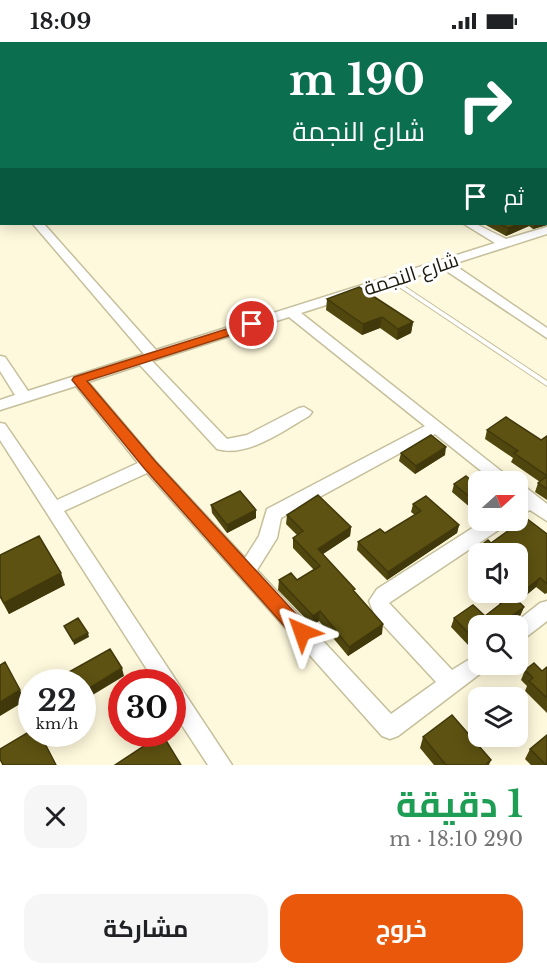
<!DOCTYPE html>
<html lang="ar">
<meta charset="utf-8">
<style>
:root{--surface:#fff;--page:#f6f6f6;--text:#202124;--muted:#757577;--accent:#ea580c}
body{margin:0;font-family:"Libre Baskerville",Cairo,serif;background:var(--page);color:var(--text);direction:rtl;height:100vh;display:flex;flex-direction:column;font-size:22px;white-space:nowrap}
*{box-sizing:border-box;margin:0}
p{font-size:20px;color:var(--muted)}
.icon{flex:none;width:33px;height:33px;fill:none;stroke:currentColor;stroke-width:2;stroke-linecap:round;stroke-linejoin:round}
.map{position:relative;height:723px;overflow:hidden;direction:ltr}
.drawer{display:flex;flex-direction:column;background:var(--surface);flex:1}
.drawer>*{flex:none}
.banner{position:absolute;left:0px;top:0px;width:548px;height:183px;box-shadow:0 3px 15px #0003;direction:rtl;background:#0b6e4f;color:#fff;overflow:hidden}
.needle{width:39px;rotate:69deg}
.tools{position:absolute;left:468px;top:429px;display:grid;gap:12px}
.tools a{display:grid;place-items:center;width:60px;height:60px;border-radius:12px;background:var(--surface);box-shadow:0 3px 15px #0003;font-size:30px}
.speed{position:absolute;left:18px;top:627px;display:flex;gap:12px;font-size:30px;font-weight:700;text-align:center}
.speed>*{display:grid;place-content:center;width:78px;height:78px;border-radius:50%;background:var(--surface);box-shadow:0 3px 15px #0003;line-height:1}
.speed small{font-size:15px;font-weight:400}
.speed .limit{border:9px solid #d22;background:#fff;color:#111}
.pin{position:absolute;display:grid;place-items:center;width:51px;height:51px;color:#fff;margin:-26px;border:3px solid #fff;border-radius:50%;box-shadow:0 2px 6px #0007}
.me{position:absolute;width:66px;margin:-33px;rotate:317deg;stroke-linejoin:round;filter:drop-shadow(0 0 4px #0008)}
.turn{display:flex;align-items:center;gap:21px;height:126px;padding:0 24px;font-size:27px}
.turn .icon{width:78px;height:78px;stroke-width:2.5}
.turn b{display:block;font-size:42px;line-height:51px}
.then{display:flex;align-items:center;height:57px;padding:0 24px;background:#0003;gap:12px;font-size:22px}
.round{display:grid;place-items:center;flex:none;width:63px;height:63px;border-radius:18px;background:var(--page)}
.summary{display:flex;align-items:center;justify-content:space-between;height:102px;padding:0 24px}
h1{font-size:36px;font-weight:700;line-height:45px;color:#1e9e55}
.cta{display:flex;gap:12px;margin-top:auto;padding:12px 24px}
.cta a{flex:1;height:69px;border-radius:18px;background:var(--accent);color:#fff;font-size:24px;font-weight:700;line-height:69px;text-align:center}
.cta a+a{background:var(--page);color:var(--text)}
.status{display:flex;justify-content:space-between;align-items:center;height:42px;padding:0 30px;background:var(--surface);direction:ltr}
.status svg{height:16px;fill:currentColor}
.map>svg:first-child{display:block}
</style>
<div class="status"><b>18:09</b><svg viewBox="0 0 49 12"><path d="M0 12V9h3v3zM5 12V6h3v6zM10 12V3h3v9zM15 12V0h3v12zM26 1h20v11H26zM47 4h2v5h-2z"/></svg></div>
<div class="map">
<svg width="547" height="723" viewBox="0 0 547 723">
<rect width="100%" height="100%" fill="#fef9dc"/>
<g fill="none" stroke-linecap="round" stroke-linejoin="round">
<defs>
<path id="service" d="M 358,0 L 365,2 L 360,2 Z
M 2,3 L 2,6 L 0,6 L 0,4 Z
M 546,62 L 547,62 L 547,64 L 546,64 Z
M 392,236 L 547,339 L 547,344 L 390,239 L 389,238 Z"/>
<path id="minor" d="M 139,0 L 153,0 L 137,2 Z
M 257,0 L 266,0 L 267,2 L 258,2 Z
M 523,0 L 535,2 L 524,2 Z
M 0,71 L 2,72 L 2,78 L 0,77 Z
M 546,117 L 547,117 L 547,124 L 546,124 Z
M 0,135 L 2,135 L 2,141 L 0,141 Z
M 33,182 L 44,182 L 156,308 L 495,201 L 464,182 L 476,182 L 506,197 L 547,185 L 547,192 L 453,222 L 547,286 L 547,296 L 442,226 L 301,271 L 515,440 L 495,440 L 435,392 L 281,476 L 277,496 L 257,528 L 391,672 L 436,640 L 375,574 L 369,559 L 377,547 L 485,478 L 508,478 L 506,483 L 389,561 L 452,628 L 478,612 L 478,622 L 488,622 L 485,628 L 398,694 L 390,697 L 382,694 L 147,431 L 64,469 L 232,723 L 208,723 L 172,668 L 172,640 L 155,640 L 0,398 L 0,381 L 5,382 L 57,458 L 138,421 L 76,344 L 0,368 L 0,358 L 15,353 L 0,329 L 0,314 L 5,315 L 28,349 L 144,312 ZM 289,275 L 425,384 L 267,467 L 259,494 L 245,516 L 155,419 L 88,340 L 140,323 L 217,407 C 248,416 284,388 309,374 L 312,370 L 304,365 L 299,366 L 247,393 L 227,397 L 152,319 Z
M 518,442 L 524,444 L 547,462 L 547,479 L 530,468 L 518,474 Z
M 547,559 L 547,579 L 525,596 L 518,599 L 518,584 L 511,584 L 540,561 Z"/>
<path id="trunk" d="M 530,0 L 546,0 L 547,2 L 546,4 L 546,2 Z"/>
</defs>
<use href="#service" stroke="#c5bf9b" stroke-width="2"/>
<use href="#minor" stroke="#c5bf9b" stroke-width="3"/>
<use href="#trunk" stroke="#a1965a" stroke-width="2"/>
<use href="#service" fill="#fff" fill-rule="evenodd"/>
<use href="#minor" fill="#fff" fill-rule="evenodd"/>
<use href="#trunk" fill="#ece09c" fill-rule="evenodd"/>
</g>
<path fill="#50470f" d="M 174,0 L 240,0 L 243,2 L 176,2 Z
M 416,0 L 479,0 L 472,2 L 427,2 L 427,0 L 426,2 L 420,2 Z
M 547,148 L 547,183 L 533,187 L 529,184 L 506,194 L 484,182 L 546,182 Z
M 327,257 L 413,280 L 411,291 L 397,298 L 380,286 L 362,293 L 326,268 Z
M 487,388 L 541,398 L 547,394 L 547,458 L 535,450 L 538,441 L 540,440 L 511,420 L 513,416 L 485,397 Z
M 401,411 L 445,413 L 415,432 L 399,419 Z
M 471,438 L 478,440 L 478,472 L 452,450 L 454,442 Z
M 413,462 L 459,483 L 457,491 L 387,538 L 357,508 L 358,500 L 385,491 L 415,473 L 411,470 Z
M 211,463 L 256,468 L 256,476 L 227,491 L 212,471 Z
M 287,473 L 351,485 L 350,494 L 323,512 L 355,550 L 382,592 L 348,614 L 319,579 L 312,583 L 278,548 L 279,538 L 297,538 L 314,528 L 293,506 L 293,496 L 297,493 L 286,482 Z
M 547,492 L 547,551 L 545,552 L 536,545 L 518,560 L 524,565 L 520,574 L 516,577 L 519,579 L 517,584 L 478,584 L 470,605 L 451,585 L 454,576 L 485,574 L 500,562 L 498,560 L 501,550 L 518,550 L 518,512 L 478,512 L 478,520 L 474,516 L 476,507 L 491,501 Z
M 0,513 L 65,543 L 9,572 L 0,556 Z
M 547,625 L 547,671 L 525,649 L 527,644 L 521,638 L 525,628 L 542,629 Z
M 423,695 L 491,718 L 489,723 L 434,723 L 420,706 Z
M 530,707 L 547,723 L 531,723 L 525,717 Z"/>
<path fill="#41390c" d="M 546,176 L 547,176 L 547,183 L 533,187 L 535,182 L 546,182 Z
M 519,182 L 529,182 L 529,184 L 506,194 L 508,186 Z
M 382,275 L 380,286 L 362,293 L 363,282 Z
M 413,280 L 411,291 L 397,298 L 398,287 Z
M 446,405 L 445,413 L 415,432 L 416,424 Z
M 256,468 L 256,476 L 227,491 L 227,483 Z
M 459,483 L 457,491 L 387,538 L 388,530 Z
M 351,485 L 350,494 L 317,516 L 318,507 Z
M 61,531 L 65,543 L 9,572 L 4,561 Z
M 540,536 L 536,545 L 511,566 L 515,556 Z
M 524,565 L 520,574 L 510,582 L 513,573 Z
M 320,569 L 319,579 L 312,583 L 313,574 Z
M 383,582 L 382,592 L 348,614 L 349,605 Z
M 88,591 L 89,595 L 74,603 L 73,599 Z
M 478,593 L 478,600 L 470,605 L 473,596 Z
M 122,626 L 124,634 L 86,657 L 87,660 L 82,663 L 83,650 Z
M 20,648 L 25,659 L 0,674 L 0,660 Z"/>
<path fill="#5d5211" stroke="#41390c" stroke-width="1.5" d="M 23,0 L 92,0 L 93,2 L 14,2 Z
M 184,0 L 240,0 L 243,2 L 186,2 Z
M 432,0 L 468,0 L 471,2 L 435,2 Z
M 546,5 L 547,6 L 547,43 L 546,42 Z
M 0,33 L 2,33 L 2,48 L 0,48 Z
M 546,71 L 547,71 L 547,86 L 546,86 Z
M 546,148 L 547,148 L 547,176 L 546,176 Z
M 500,182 L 519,182 L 508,186 Z
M 359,245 L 413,280 L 398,287 L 382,275 L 363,282 L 327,257 Z
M 506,375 L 541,398 L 547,394 L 547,434 L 514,411 L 518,409 L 487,388 Z
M 431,393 L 446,405 L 416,424 L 401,411 Z
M 466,434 L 471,438 L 477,434 L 486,440 L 478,440 L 478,462 L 454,442 Z
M 547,434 L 547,447 L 538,441 Z
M 240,449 L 256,468 L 227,483 L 211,463 Z
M 318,453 L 351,485 L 318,507 L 355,547 L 353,548 L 383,582 L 349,605 L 320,569 L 313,574 L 279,538 L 291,531 L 297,538 L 320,524 L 293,496 L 303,489 L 287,473 Z
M 426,454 L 459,483 L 388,530 L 358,500 L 380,487 L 385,491 L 421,469 L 413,462 Z
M 526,476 L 547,492 L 547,542 L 540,536 L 515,556 L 524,565 L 513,573 L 513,576 L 519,579 L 513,584 L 505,584 L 501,580 L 495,584 L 478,584 L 478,593 L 473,596 L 454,576 L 473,563 L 485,574 L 507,557 L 501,550 L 518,550 L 518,512 L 482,512 L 476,507 L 488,498 L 491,501 Z
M 39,494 L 61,531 L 4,561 L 0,553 L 0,513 Z
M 78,576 L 88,591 L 73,599 L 64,584 Z
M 110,607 L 122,626 L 83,650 L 85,653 L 82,654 L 82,640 L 51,640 Z
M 5,620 L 20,648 L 0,660 L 0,623 Z
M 534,621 L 542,629 L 547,625 L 547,656 L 529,639 L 533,636 L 525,628 Z
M 452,673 L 491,718 L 485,723 L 446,723 L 423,695 Z
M 32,688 L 32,692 L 40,692 L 56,723 L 3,723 L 0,717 L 0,707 Z
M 162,692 L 181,723 L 115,723 Z
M 547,693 L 547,723 L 546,723 L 530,707 Z"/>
<path fill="#ea580c" stroke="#983908" stroke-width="1.5" d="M 252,279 L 256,280 L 256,285 L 87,339 L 155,419 L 308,585 L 311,590 L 308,596 L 302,598 L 295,596 L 144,426 L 72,338 L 74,335 Z"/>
<g text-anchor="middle" stroke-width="6" stroke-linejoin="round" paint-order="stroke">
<g font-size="20" fill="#1d1a0d" stroke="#fff">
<text transform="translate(411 232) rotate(-18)" y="7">شارع النجمة</text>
</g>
</g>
</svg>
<div class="tools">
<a><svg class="needle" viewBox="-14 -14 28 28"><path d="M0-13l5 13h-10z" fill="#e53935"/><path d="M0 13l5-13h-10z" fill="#757577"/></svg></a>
<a><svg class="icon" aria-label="sound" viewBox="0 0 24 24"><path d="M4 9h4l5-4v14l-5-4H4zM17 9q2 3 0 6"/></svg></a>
<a><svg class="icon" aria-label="search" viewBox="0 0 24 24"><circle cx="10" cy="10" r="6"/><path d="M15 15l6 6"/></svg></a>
<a><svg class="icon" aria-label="layers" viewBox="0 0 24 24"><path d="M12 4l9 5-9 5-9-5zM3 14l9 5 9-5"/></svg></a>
</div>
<div class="speed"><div>22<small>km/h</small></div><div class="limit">30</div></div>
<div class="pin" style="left:252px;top:282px;background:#d93025"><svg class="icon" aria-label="arrive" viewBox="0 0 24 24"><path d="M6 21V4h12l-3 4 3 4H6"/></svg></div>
<svg class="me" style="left:302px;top:590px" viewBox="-20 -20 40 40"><path d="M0-17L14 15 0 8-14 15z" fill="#ea580c" stroke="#fff" stroke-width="4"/></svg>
<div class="banner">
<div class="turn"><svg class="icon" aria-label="right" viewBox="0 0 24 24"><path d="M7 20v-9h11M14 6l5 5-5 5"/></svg><div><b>190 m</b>شارع النجمة</div></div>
<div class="then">ثم<svg class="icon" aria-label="arrive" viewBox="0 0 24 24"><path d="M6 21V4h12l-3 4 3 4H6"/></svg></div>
</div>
</div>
<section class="drawer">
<div class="summary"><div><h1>1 دقيقة</h1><p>290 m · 18:10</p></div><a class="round"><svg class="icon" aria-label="close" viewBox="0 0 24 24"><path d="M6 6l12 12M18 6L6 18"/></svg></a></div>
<div class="cta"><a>خروج</a><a>مشاركة</a></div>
</section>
